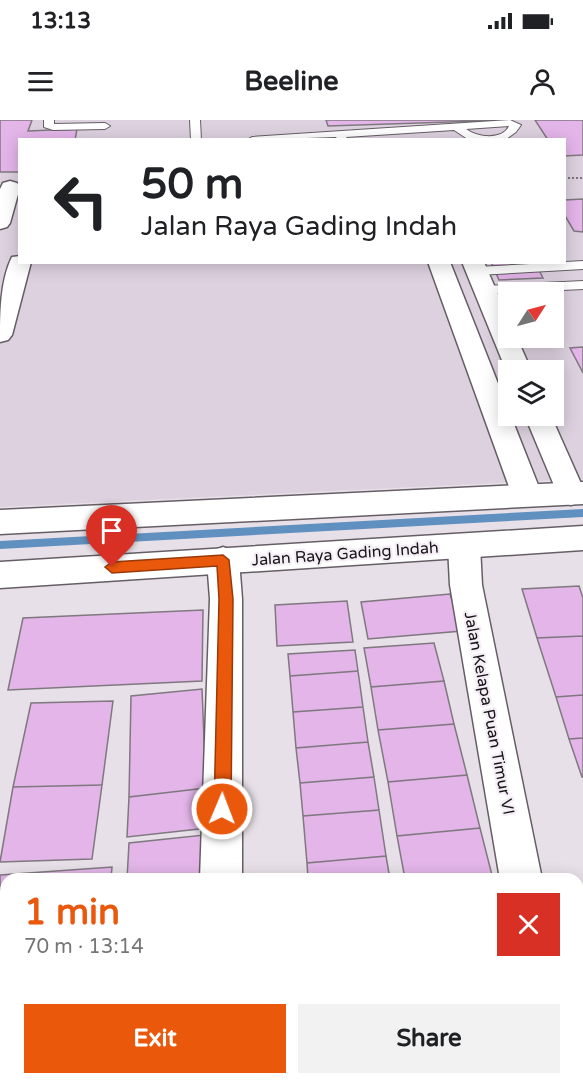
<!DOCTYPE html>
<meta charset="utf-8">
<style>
:root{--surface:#fff;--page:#f2f2f2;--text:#202124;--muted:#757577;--accent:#ea580c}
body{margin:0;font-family:"Varela Round",sans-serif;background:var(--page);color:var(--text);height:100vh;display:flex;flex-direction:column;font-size:22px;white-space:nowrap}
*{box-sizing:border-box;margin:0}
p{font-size:20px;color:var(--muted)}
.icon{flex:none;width:33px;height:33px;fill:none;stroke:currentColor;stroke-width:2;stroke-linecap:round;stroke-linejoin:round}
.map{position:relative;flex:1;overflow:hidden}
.sheet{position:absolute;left:0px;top:753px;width:584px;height:212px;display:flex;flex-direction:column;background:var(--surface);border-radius:18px 18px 0 0;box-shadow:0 3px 15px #0003}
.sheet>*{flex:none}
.hud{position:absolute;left:18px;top:18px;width:548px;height:126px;border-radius:0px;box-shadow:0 3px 15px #0003;background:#fff;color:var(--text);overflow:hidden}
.needle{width:39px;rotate:54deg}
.fabs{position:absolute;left:498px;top:162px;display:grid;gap:12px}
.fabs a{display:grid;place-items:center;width:66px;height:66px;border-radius:0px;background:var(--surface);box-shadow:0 3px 15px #0003;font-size:30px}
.pin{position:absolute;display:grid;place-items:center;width:51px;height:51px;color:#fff;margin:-62px -26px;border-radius:50% 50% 50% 0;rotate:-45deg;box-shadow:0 0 6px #0007}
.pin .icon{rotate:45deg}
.me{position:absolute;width:66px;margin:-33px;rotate:1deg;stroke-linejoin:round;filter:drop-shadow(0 0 4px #0008)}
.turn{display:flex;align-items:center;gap:21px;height:126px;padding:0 24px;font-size:27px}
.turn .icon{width:78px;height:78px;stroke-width:2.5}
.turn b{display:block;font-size:42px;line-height:51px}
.round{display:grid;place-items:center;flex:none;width:63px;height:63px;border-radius:0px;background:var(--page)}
.head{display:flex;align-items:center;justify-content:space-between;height:102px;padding:0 24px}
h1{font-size:36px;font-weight:700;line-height:45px;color:var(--accent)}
.cta{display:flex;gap:12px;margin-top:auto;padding:12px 24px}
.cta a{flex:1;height:69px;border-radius:0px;background:var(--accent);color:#fff;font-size:24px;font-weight:700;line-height:69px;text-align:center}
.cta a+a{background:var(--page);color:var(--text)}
.status{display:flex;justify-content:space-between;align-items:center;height:42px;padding:0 30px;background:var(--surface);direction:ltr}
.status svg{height:16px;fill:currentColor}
header{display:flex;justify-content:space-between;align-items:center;height:78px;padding:0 24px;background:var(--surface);font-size:27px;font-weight:700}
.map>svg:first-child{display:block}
</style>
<div class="status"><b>13:13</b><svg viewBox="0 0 49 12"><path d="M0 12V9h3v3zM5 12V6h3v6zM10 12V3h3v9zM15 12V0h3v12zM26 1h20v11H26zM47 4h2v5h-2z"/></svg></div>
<header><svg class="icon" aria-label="menu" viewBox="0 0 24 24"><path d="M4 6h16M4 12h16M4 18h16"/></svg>Beeline<svg class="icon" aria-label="person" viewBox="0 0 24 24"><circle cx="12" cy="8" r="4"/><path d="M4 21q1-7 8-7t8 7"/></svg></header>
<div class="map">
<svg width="583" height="964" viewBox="0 0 583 964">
<rect width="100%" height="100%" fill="#e8e0e8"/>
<path fill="#ddd1df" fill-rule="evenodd" d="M 0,0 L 583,0 L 583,359 L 0,387 ZM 20,20 L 564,20 L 564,142 L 20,142 ZM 508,172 L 554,172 L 554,218 L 508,218 ZM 508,250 L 554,250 L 554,296 L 508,296 Z"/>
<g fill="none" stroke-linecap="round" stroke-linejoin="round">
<path fill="#6090bf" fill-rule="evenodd" d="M 583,389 L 583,397 L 0,429 L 0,421 Z"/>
</g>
<path fill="#e3b5e9" stroke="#7f787f" stroke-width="1.5" d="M 0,0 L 32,0 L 28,11 L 77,9 L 75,20 L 20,20 L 20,52 L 0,52 Z
M 326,0 L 510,0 L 328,6 Z
M 535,0 L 583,0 L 583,35 L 564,36 L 564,20 L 548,20 Z
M 583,79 L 583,112 L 574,111 L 564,94 L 564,80 Z
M 491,142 L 535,142 L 543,158 L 499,160 Z
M 583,227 L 583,253 L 570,228 Z
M 579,466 L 583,478 L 583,516 L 537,518 L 522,469 Z
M 450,474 L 462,511 L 368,519 L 361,482 Z
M 347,481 L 353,522 L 277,526 L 275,485 Z
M 203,490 L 202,561 L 8,570 L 23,498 Z
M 583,516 L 583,575 L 556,577 L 537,518 Z
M 434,523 L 444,561 L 371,567 L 364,528 Z
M 355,530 L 358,551 L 290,556 L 288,534 Z
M 358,551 L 363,587 L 293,592 L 290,556 Z
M 444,561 L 454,604 L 378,610 L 371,567 Z
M 202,569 L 206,668 L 129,677 L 131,576 Z
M 583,575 L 583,618 L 569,619 L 556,577 Z
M 113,581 L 102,665 L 13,667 L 31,583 Z
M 363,587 L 368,622 L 296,628 L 293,592 Z
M 454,604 L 467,655 L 388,662 L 378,610 Z
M 583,618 L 583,657 L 582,657 L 569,619 Z
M 368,622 L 374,657 L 300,663 L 296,628 Z
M 467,655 L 480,708 L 397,716 L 388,662 Z
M 374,657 L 379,690 L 303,696 L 300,663 Z
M 102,665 L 92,739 L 0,742 L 13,667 Z
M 206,668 L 208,708 L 127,717 L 129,677 Z
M 379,690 L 386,736 L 307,743 L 303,696 Z
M 480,708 L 493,759 L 405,759 L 397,716 Z
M 204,715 L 205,759 L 127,759 L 129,723 Z
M 386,736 L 390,759 L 308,759 L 307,743 Z
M 112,747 L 111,759 L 6,759 L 6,958 L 88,958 L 0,964 L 0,755 Z
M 118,958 L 209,958 L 209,964 L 118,964 Z
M 383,958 L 413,958 L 414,964 L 319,964 Z
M 425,958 L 549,958 L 550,964 L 426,964 Z"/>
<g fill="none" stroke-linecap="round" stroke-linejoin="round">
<defs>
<path id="lane" d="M 44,0 L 54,0 L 54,4 L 105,3 L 110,6 L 105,9 L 53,10 L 44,7 Z
M 190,0 L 200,0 L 201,20 L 191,20 Z
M 510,0 L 521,5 L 516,12 L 505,20 L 469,20 L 454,10 L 346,17 L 348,20 L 338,20 L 336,17 L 247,20 L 252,17 ZM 509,6 C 503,20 478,18 466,9 Z
M 583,141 L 583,149 L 477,155 L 471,151 L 477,147 Z
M 583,161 L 583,169 L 486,174 L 479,170 L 486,166 Z"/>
<path id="street" d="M 10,61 L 17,63 L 20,67 L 10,103 L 7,107 L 0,109 L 0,69 L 3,63 Z
M 20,136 L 20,142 L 31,142 L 12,215 L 8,220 L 0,222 C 0,195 0,161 12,137 Z
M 428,142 L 450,142 L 542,375 L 537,383 L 527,386 L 517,383 L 512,375 Z
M 462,142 L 484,142 L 508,198 L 508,218 L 517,218 L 531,250 L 508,250 L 508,253 L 506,250 Z
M 525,296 L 551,296 L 583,368 L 581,382 L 571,385 L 561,382 Z
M 464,414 L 475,417 L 480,426 L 482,465 L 542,759 L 500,759 L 450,465 L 448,426 L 453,417 Z
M 223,427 L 234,431 L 239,440 L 242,479 L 242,759 L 200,759 L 210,479 L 207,440 L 212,431 Z
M 578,937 L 583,940 L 583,964 L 545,964 L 544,958 L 578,958 Z
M 195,958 L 245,958 L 245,964 L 195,964 Z"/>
<path id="secondary" d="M 583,362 L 583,384 L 0,414 L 0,390 Z
M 583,406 L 583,430 L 0,468 L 0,442 Z"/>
</defs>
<use href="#lane" stroke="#655f65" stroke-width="2"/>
<use href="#street" stroke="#655f65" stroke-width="3"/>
<use href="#secondary" stroke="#655f65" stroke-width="3"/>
<path stroke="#787478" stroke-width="2" stroke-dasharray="2 2" stroke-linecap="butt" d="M 564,58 L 583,58"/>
<use href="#lane" fill="#fff" fill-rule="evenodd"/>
<use href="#street" fill="#fff" fill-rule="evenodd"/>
<use href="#secondary" fill="#fff" fill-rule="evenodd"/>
</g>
<path fill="#ea580c" stroke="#983908" stroke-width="1.5" d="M 223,435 L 229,440 L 233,479 L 231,689 L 228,695 L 222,697 L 217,695 L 214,689 L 219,479 L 217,446 L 112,453 L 105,447 L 112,442 Z"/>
<g text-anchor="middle" stroke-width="4.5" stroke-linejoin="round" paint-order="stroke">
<g font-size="16" fill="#171517" stroke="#f5eef6">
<text transform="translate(345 433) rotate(-4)" y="6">Jalan Raya Gading Indah</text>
<text transform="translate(490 593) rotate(79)" y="6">Jalan Kelapa Puan Timur VI</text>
</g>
</g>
</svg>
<div class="fabs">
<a><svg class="needle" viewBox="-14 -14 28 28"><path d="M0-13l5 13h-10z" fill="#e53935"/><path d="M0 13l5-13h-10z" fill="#757577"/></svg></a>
<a><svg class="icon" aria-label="layers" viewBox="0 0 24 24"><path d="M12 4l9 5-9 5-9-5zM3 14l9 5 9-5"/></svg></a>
</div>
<div class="pin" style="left:112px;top:447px;background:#d93025"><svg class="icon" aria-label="arrive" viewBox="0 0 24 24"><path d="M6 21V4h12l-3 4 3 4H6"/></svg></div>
<svg class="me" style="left:222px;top:689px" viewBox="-20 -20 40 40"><circle r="17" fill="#ea580c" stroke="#fff" stroke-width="3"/><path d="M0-11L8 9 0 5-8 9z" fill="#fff"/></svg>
<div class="hud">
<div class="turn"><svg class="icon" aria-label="left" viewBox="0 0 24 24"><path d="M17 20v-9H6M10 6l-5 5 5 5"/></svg><div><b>50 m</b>Jalan Raya Gading Indah</div></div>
</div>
<section class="sheet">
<div class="head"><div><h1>1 min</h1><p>70 m · 13:14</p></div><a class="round" style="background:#d93025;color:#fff"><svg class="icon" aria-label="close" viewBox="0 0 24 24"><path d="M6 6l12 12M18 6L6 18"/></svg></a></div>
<div class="cta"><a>Exit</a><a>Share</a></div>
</section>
</div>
